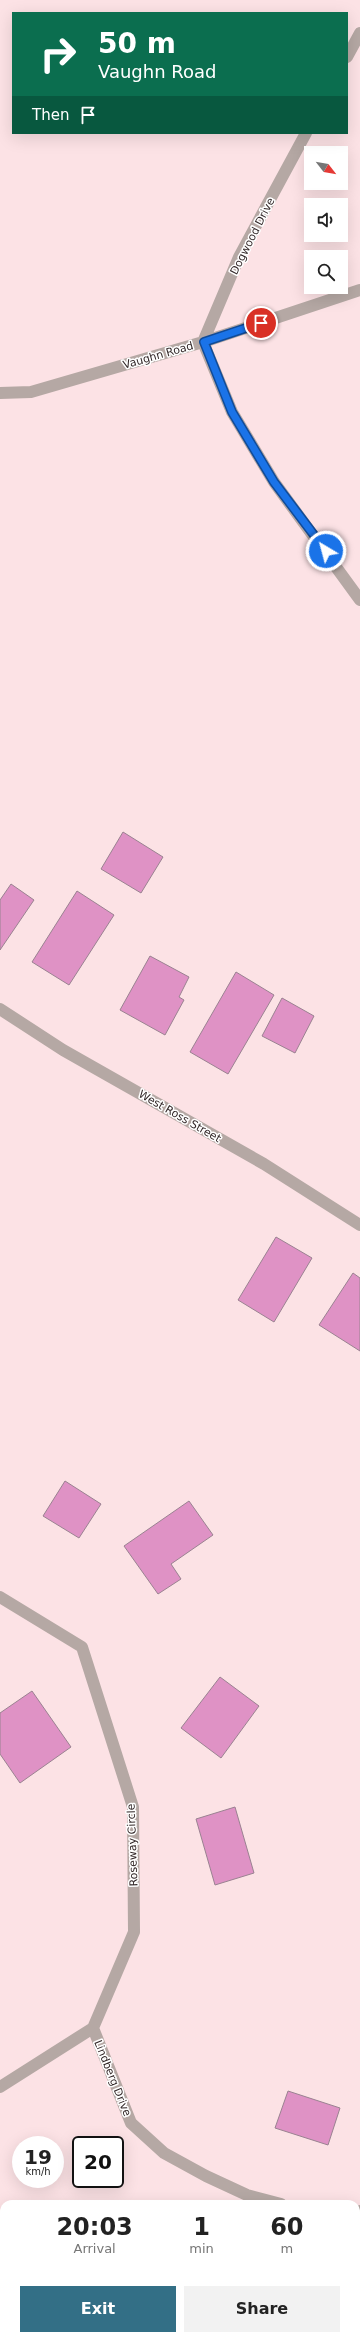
<!DOCTYPE html>
<style>
:root{--surface:#fff;--page:#f2f2f2;--text:#222;--muted:#767676;--accent:#336f86}
body{margin:0;font-family:"DejaVu Sans",sans-serif;background:var(--page);color:var(--text);height:100vh;display:flex;flex-direction:column;font-size:15px;white-space:nowrap}
*{box-sizing:border-box;margin:0}
p{font-size:13px;color:var(--muted)}
.icon{flex:none;width:22px;height:22px;fill:none;stroke:currentColor;stroke-width:2;stroke-linecap:round;stroke-linejoin:round}
.map{position:relative;flex:1;overflow:hidden}
.sheet{position:absolute;left:0px;top:2200px;width:360px;height:140px;display:flex;flex-direction:column;background:var(--surface);border-radius:12px 12px 0 0;box-shadow:0 4px 16px #0002}
.sheet>*{flex:none}
.hud{position:absolute;left:12px;top:12px;width:336px;height:122px;border-radius:0px;box-shadow:0 4px 16px #0002;background:#0b6e4f;color:#fff;overflow:hidden}
.needle{width:26px;rotate:121deg}
.fabs{position:absolute;left:304px;top:146px;display:grid;gap:8px}
.fabs a{display:grid;place-items:center;width:44px;height:44px;border-radius:0px;background:var(--surface);box-shadow:0 4px 16px #0002;font-size:20px}
.speed{position:absolute;left:12px;top:2136px;display:flex;gap:8px;font-size:20px;font-weight:700;text-align:center}
.speed>*{display:grid;place-content:center;width:52px;height:52px;border-radius:50%;background:var(--surface);box-shadow:0 4px 16px #0002;line-height:1}
.speed small{font-size:10px;font-weight:400}
.speed .limit{border:2px solid #111;border-radius:6px;background:#fff;color:#111}
.pin{position:absolute;display:grid;place-items:center;width:34px;height:34px;color:#fff;margin:-17px;border:2px solid #fff;border-radius:50%;box-shadow:0 1px 4px #0007}
.me{position:absolute;width:44px;margin:-22px;rotate:323deg;stroke-linejoin:round;filter:drop-shadow(0 0 3px #0008)}
.turn{display:flex;align-items:center;gap:14px;height:84px;padding:0 20px;font-size:18px}
.turn .icon{width:52px;height:52px;stroke-width:2.5}
.turn b{display:block;font-size:28px;line-height:34px}
.then{display:flex;align-items:center;height:38px;padding:0 20px;background:#0003;gap:8px;font-size:15px}
.eta{display:flex;justify-content:space-evenly;align-items:center;height:68px;text-align:center}
.eta b{font-size:24px;font-weight:700;line-height:28px}
.button{display:flex;gap:8px;margin-top:auto;padding:8px 20px}
.button a{flex:1;height:46px;border-radius:0px;background:var(--accent);color:#fff;font-size:16px;font-weight:700;line-height:46px;text-align:center}
.button a+a{background:var(--page);color:var(--text)}
.map>svg:first-child{display:block}
</style>
<div class="map">
<svg width="360" height="2340" viewBox="0 0 360 2340">
<rect width="100%" height="100%" fill="#fce2e5"/>
<path fill="#df92c5" stroke="#9a8291" d="M 123,832 L 163,857 L 141,893 L 101,869 Z
M 11,884 L 34,900 L 0,950 L 0,900 Z
M 77,891 L 114,915 L 69,985 L 32,962 Z
M 150,956 L 189,977 L 179,997 L 184,1000 L 165,1035 L 120,1010 Z
M 236,972 L 274,995 L 228,1074 L 190,1052 Z
M 282,998 L 314,1016 L 295,1053 L 262,1036 Z
M 276,1237 L 312,1258 L 274,1322 L 238,1300 Z
M 353,1273 L 360,1278 L 360,1351 L 319,1325 Z
M 65,1481 L 101,1504 L 79,1538 L 43,1516 Z
M 189,1501 L 213,1535 L 171,1564 L 181,1579 L 158,1594 L 124,1546 Z
M 220,1677 L 259,1706 L 221,1758 L 181,1728 Z
M 32,1691 L 71,1747 L 20,1783 L 0,1754 L 0,1713 Z
M 235,1807 L 254,1873 L 215,1885 L 196,1819 Z
M 288,2091 L 340,2108 L 328,2145 L 275,2128 Z
M 356,2325 L 360,2327 L 360,2331 L 355,2340 L 291,2340 L 293,2336 L 356,2336 Z
M 193,2336 L 244,2336 L 242,2340 L 200,2340 Z"/>
<g fill="none" stroke-linecap="round" stroke-linejoin="round">
<path stroke="#b5a8a4" stroke-width="12" d="M 347,57 L 360,33
M 203,342 L 232,412 L 274,482 L 360,600
M 203,342 L 239,257 L 306,133
M 0,393 L 31,392 L 203,342 L 360,290
M 0,1009 L 63,1050 L 264,1164 L 360,1225
M 0,1597 L 82,1647 L 133,1807 L 134,1932 L 93,2028 L 0,2087
M 93,2028 L 131,2123 L 164,2153 L 206,2176 L 247,2195 L 281,2204
M 356,2212 L 360,2211
M 0,2325 L 4,2327
M 22,2336 L 30,2340"/>
</g>
<g fill="none" stroke-linecap="round" stroke-linejoin="round">
<defs>
<path id="route" d="M 261,323 L 204,342 L 232,412 L 274,482 L 326,551"/>
</defs>
<use href="#route" stroke="#114b97" stroke-width="10"/>
<use href="#route" stroke="#1a73e8" stroke-width="7"/>
</g>
<g text-anchor="middle" stroke-width="3" stroke-linejoin="round" paint-order="stroke">
<g font-size="11" fill="#312627" stroke="#fff">
<text transform="translate(252 236) rotate(-63)" y="4">Dogwood Drive</text>
<text transform="translate(158 355) rotate(-16)" y="4">Vaughn Road</text>
<text transform="translate(180 1116) rotate(30)" y="4">West Ross Street</text>
<text transform="translate(132 1845) rotate(-92)" y="4">Roseway Circle</text>
<text transform="translate(113 2078) rotate(68)" y="4">Lindberg Drive</text>
</g>
</g>
</svg>
<div class="fabs">
<a><svg class="needle" viewBox="-14 -14 28 28"><path d="M0-13l5 13h-10z" fill="#e53935"/><path d="M0 13l5-13h-10z" fill="#767676"/></svg></a>
<a><svg class="icon" aria-label="sound" viewBox="0 0 24 24"><path d="M4 9h4l5-4v14l-5-4H4zM17 9q2 3 0 6"/></svg></a>
<a><svg class="icon" aria-label="search" viewBox="0 0 24 24"><circle cx="10" cy="10" r="6"/><path d="M15 15l6 6"/></svg></a>
</div>
<div class="speed"><div>19<small>km/h</small></div><div class="limit">20</div></div>
<div class="pin" style="left:261px;top:323px;background:#d93025"><svg class="icon" aria-label="arrive" viewBox="0 0 24 24"><path d="M6 21V4h12l-3 4 3 4H6"/></svg></div>
<svg class="me" style="left:326px;top:551px" viewBox="-20 -20 40 40"><circle r="17" fill="#1a73e8" stroke="#fff" stroke-width="3"/><path d="M0-11L8 9 0 5-8 9z" fill="#fff"/></svg>
<div class="hud">
<div class="turn"><svg class="icon" aria-label="right" viewBox="0 0 24 24"><path d="M7 20v-9h11M14 6l5 5-5 5"/></svg><div><b>50 m</b>Vaughn Road</div></div>
<div class="then">Then<svg class="icon" aria-label="arrive" viewBox="0 0 24 24"><path d="M6 21V4h12l-3 4 3 4H6"/></svg></div>
</div>
<section class="sheet">
<div class="eta">
<div><b>20:03</b><p>Arrival</p></div>
<div><b>1</b><p>min</p></div>
<div><b>60</b><p>m</p></div>
</div>
<div class="button"><a>Exit</a><a>Share</a></div>
</section>
</div>
